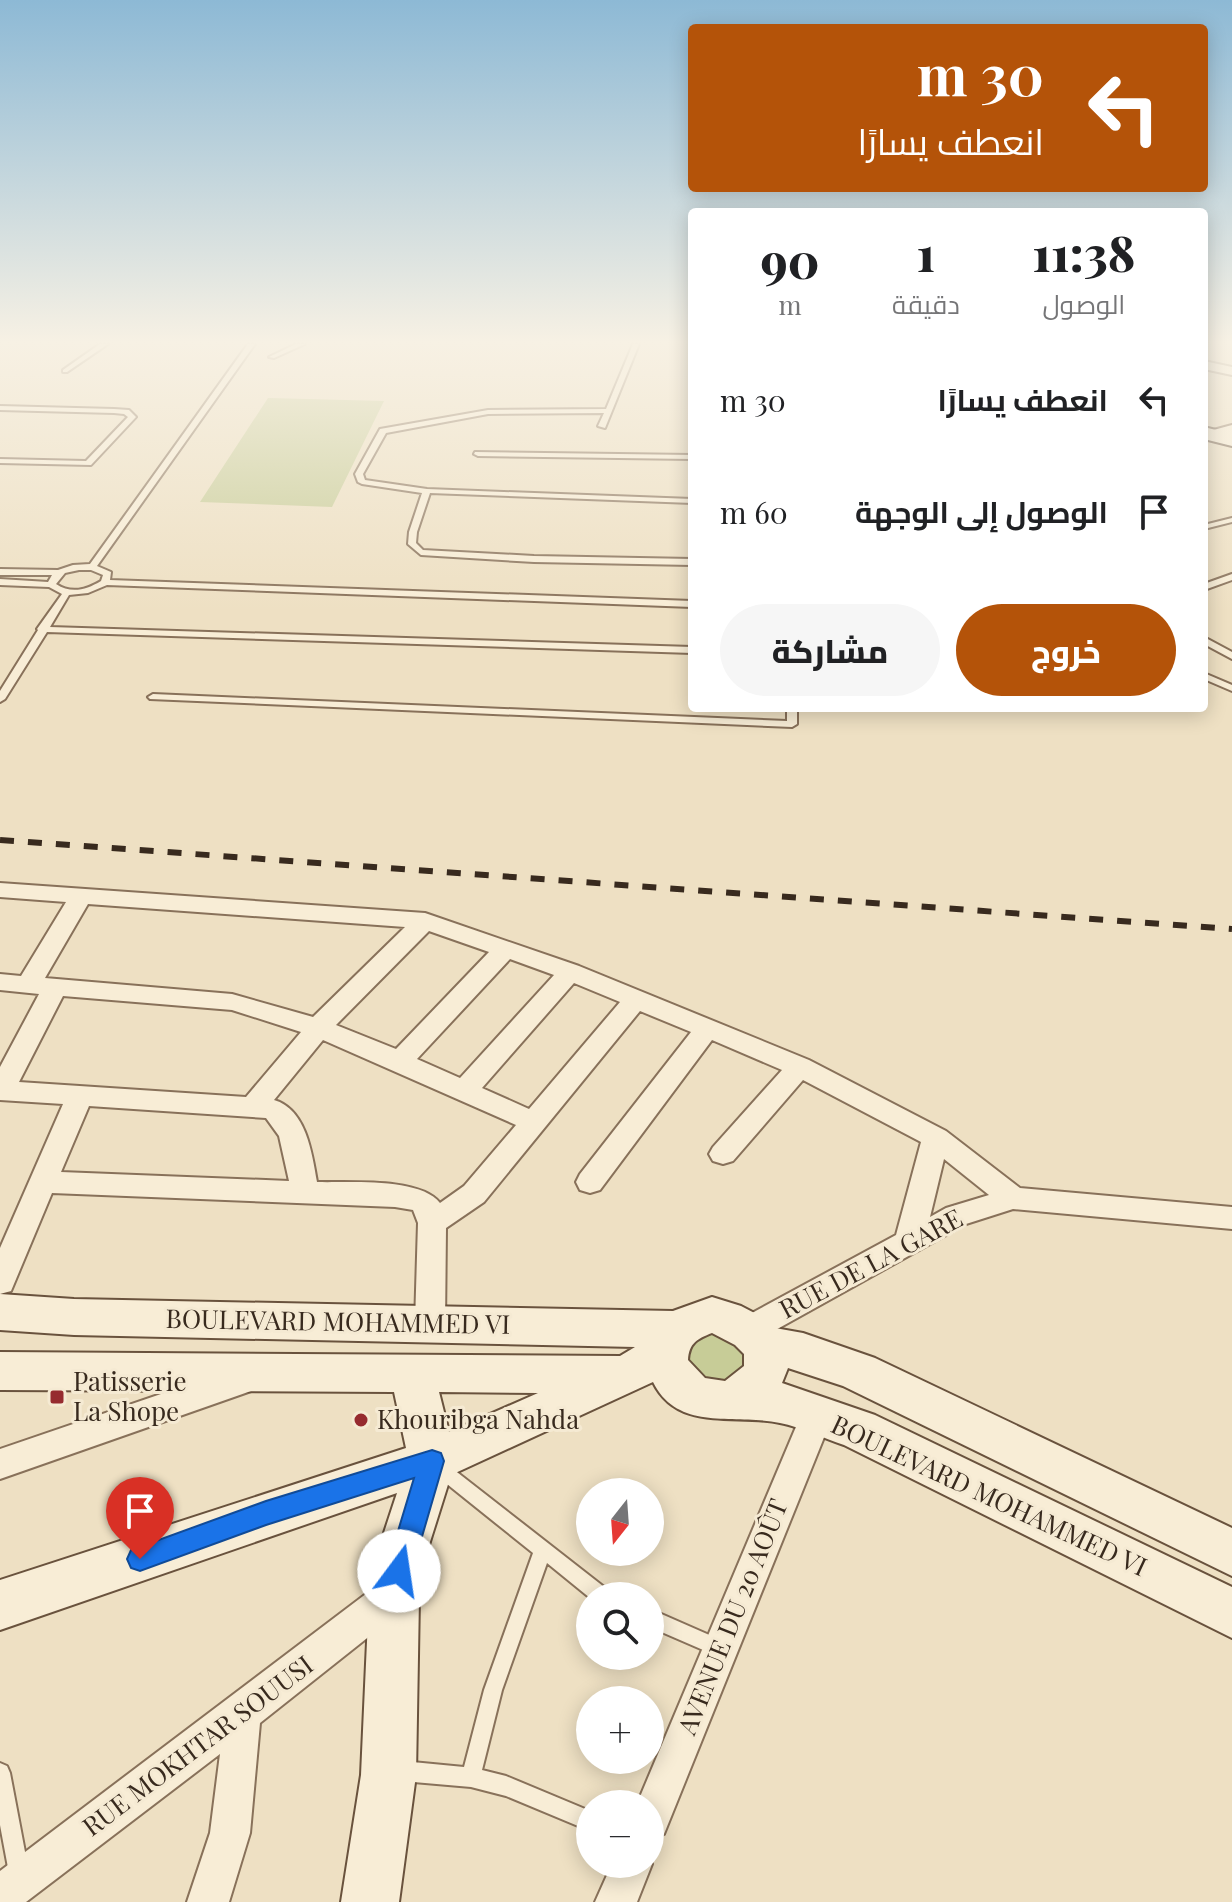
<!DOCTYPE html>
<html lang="ar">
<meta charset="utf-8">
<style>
:root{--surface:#fff;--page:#f6f6f6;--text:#202124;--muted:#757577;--accent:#b45309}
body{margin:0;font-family:"Playfair Display",Cairo,serif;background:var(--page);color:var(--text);direction:rtl;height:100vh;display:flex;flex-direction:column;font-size:30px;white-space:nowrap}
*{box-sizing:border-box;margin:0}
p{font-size:26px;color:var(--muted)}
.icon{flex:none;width:44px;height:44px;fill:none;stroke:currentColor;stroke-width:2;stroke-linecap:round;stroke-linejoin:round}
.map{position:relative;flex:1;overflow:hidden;direction:ltr}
.panel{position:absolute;left:688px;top:208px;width:520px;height:504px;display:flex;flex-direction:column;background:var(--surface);border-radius:8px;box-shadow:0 4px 20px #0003;direction:rtl}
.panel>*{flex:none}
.banner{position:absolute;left:688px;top:24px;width:520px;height:168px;border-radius:8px;box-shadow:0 4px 20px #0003;direction:rtl;background:#b45309;color:#fff;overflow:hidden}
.needle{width:52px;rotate:197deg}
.tools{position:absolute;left:576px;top:1478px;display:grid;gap:16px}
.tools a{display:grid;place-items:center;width:88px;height:88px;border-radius:50%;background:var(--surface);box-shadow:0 4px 20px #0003;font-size:40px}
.pin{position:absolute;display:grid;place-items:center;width:68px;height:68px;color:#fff;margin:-82px -34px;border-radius:50% 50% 50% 0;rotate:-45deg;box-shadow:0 0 8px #0007}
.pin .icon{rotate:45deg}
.me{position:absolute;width:88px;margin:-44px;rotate:14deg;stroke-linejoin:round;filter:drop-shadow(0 0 6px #0008)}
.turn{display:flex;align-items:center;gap:28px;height:168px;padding:0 32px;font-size:36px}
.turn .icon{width:104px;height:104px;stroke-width:2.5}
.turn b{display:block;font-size:56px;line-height:68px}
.eta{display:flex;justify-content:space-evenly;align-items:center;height:136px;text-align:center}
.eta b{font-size:48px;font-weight:800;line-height:56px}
.cta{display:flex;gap:16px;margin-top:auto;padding:16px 32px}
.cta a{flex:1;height:92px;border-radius:48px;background:var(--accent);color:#fff;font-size:32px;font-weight:800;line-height:92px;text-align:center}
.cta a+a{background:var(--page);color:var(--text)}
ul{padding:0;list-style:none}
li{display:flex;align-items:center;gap:24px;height:112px;padding:0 32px}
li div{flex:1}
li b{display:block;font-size:30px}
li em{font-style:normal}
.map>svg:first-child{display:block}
</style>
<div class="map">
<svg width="1232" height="1902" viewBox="0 0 1232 1902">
<rect width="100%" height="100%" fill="#eee0c3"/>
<path fill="#c7cc97" d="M 268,398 L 384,401 L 332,507 L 200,502 Z
M 717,1331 L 749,1354 L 743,1377 L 709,1386 L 685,1357 L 697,1336 Z"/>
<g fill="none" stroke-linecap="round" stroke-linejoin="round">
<defs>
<path id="lane" d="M 100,344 L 108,344 L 67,372 L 63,372 L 63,370 Z
M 248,344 L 255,344 L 97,566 L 111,572 L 110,580 L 692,601 L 692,607 L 107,585 L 88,593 L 69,595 L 50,627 L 692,647 L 692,653 L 47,632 L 5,699 L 0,702 L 0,691 L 38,630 L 37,629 L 62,594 L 49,587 L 0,585 L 0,579 L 48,582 L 52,575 L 0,575 L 0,569 L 58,570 L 73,565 L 90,564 ZM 79,570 L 91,570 L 103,575 L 101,581 C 86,590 71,594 56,584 L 65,573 Z
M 296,344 L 305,344 L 274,358 L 269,357 Z
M 633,344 L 639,344 L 605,428 L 598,426 L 604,413 L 488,414 L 386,433 L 363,474 L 365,480 L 427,489 L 692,499 L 692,503 L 430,493 L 417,532 L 416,543 L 423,550 L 534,556 L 692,559 L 692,565 L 534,562 L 421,555 L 408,544 L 409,532 L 422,493 L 362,484 L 358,482 L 355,474 L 380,429 L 488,410 L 606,409 Z
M 0,406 L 114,409 L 129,410 L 136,417 L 91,465 L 0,463 L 0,459 L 86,461 L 128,417 L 124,414 L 114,413 L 0,410 Z
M 475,452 L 692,455 L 692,459 L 478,456 L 474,454 Z
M 1232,518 L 1232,522 L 1204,529 L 1204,525 Z
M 1232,574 L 1232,580 L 1204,590 L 1204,584 Z
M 1204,637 L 1232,652 L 1232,659 L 1204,644 Z
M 1204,673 L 1232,685 L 1232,691 L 1204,679 Z
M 153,694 L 787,721 L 787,708 L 797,708 L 797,724 L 792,727 L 150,699 L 148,697 Z
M 438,1459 L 444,1462 L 608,1590 L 611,1596 L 590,1596 L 590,1598 L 547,1563 L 502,1690 L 482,1770 L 506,1776 L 590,1811 L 590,1831 L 506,1796 L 471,1787 L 402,1781 L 395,1778 L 392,1771 L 395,1764 L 402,1761 L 464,1767 L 484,1690 L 533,1553 L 432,1472 L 430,1467 L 432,1462 Z
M 650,1609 L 723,1641 L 726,1647 L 723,1653 L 717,1656 L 650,1627 Z
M 0,1763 L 7,1766 L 10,1773 L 29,1873 L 26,1880 L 19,1883 L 12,1880 L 9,1873 L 0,1825 Z"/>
<path id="street" d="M 1204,361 L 1232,367 L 1232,375 L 1204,369 Z
M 1232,425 L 1232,434 L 1211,439 L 1204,436 L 1206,432 Z
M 0,883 L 425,913 L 579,966 L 809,1060 L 946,1131 L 1020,1188 L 1232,1207 L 1232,1229 L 1013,1209 L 966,1224 L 761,1338 L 750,1342 L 739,1338 L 735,1329 L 739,1320 L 896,1235 L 921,1142 L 803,1080 L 733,1161 L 723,1164 L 713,1161 L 709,1154 L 713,1147 L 782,1070 L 712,1040 L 600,1190 L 590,1193 L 580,1190 L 576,1182 L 580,1174 L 691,1032 L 640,1011 L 484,1202 L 446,1228 L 445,1324 L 441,1333 L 430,1337 L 419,1333 L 415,1324 L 418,1223 L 413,1210 L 395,1207 L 52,1193 L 11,1291 L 0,1294 L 0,1248 L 63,1104 L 0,1100 L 0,1067 L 39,994 L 0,990 L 0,974 L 21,976 L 66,902 L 0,897 ZM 88,904 L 405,927 L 313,1017 L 232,994 L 45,978 ZM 429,931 L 489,952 L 396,1049 L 336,1025 ZM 510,959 L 554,975 L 460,1078 L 417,1059 ZM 574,983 L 620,1002 L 529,1109 L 482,1088 ZM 63,996 L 232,1010 L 301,1032 L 246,1097 L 19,1082 ZM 323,1040 L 516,1125 L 464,1186 L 440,1203 C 420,1177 348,1183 317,1182 C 312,1153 306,1109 274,1100 ZM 89,1106 L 266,1118 L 279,1136 L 289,1181 L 61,1172 ZM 944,1159 L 989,1195 L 946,1208 L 930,1217 Z
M 240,1367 L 251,1371 L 256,1381 L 251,1391 L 0,1479 L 0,1449 Z
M 817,1401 L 828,1405 L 833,1415 L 664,1834 L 650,1840 L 650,1804 L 637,1804 L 801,1415 L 806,1405 Z
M 392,1579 L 405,1584 L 410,1596 L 405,1608 L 260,1723 L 250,1833 L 229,1902 L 187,1902 L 210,1833 L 220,1754 L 26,1902 L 0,1902 L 0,1871 L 379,1584 Z
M 650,1859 L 652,1864 L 637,1902 L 595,1902 L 612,1864 L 650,1864 Z"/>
<path id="secondary" d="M 1204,427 L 1232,434 L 1232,446 L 1204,439 Z
M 0,1294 L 74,1299 L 673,1311 L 712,1297 L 741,1306 L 766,1319 L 775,1328 L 803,1333 L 875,1358 L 1232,1528 L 1232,1576 L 843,1386 L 788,1368 L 782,1383 L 875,1415 L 1232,1587 L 1232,1638 L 844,1445 C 823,1438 801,1427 780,1423 C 736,1413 678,1433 653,1382 L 451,1475 L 429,1545 L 419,1597 L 416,1775 L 399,1902 L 341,1902 L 361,1775 L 369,1597 L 380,1545 L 397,1493 L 0,1630 L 0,1580 L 406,1448 L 394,1392 L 0,1390 L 0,1352 L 620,1356 L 635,1347 L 74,1335 L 0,1330 ZM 712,1333 L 735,1345 L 744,1354 L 744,1366 L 725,1381 L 705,1378 L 688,1360 C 689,1343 697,1339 712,1333 ZM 439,1392 L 538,1393 L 449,1432 Z"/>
</defs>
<use href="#lane" stroke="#88715a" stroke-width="4"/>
<use href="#street" stroke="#88715a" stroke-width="4"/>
<use href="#secondary" stroke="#69523d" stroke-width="4"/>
<use href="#lane" fill="#f8edd6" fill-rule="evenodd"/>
<use href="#street" fill="#f8edd6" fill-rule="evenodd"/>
<use href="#secondary" fill="#f8edd6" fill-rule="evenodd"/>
<path stroke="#382a1e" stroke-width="6" stroke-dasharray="14 14" stroke-linecap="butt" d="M 0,840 L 1232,929"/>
</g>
<linearGradient id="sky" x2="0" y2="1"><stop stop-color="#8db9d5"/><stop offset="0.56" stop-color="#f7f1e4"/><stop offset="1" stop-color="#f7f1e4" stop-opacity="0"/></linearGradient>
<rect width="1232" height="611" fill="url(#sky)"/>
<path fill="#1a73e8" stroke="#114b97" stroke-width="2" d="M 432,1450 L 441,1453 L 444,1461 L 412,1571 L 408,1580 L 399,1584 L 390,1580 L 386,1571 L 414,1478 L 266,1525 L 140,1571 L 131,1568 L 127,1559 L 131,1550 L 266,1501 Z"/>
<g fill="#962b2f" stroke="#f5ead3" stroke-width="3">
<rect x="49" y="1389" width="16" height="16" rx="4"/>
<circle cx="361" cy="1420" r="8"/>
</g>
<g text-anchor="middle" stroke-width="6" stroke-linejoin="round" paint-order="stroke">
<g font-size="26" fill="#382a1e" stroke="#f5ead3">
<text transform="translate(871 1264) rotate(-28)" y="9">RUE DE LA GARE</text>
<text transform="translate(338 1322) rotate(1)" y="9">BOULEVARD MOHAMMED VI</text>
<text transform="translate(989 1496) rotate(25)" y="9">BOULEVARD MOHAMMED VI</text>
<text transform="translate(733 1617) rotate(-68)" y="9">AVENUE DU 20 AOÛT</text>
<text transform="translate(198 1746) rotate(-37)" y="9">RUE MOKHTAR SOUUSI</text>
</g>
<g font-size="26" fill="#382a1e" stroke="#f5ead3" text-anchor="start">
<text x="73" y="1391">Patisserie<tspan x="73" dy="30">La Shope</tspan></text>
<text x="377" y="1429">Khouribga Nahda</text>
</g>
</g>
</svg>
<div class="tools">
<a><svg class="needle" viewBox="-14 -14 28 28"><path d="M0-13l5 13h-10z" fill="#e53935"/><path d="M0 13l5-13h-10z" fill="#757577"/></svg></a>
<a><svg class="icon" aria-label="search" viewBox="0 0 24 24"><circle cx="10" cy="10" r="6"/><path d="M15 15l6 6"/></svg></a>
<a>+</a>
<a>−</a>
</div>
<div class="pin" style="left:140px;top:1559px;background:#d93025"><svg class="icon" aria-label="arrive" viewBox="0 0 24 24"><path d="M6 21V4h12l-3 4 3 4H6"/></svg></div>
<svg class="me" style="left:399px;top:1571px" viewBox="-20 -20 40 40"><circle r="19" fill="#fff"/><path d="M0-13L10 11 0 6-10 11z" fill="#1a73e8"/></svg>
<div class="banner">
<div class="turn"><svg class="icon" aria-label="left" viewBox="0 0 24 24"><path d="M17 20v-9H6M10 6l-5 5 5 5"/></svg><div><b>30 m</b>انعطف يسارًا</div></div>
</div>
<section class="panel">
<div class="eta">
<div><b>11:38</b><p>الوصول</p></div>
<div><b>1</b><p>دقيقة</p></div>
<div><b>90</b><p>m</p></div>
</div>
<ul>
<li><svg class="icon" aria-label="left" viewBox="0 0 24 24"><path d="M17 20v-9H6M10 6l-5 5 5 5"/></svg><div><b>انعطف يسارًا</b></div><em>30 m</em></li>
<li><svg class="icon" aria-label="arrive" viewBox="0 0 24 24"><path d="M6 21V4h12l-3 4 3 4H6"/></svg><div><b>الوصول إلى الوجهة</b></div><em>60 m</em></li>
</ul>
<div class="cta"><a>خروج</a><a>مشاركة</a></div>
</section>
</div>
